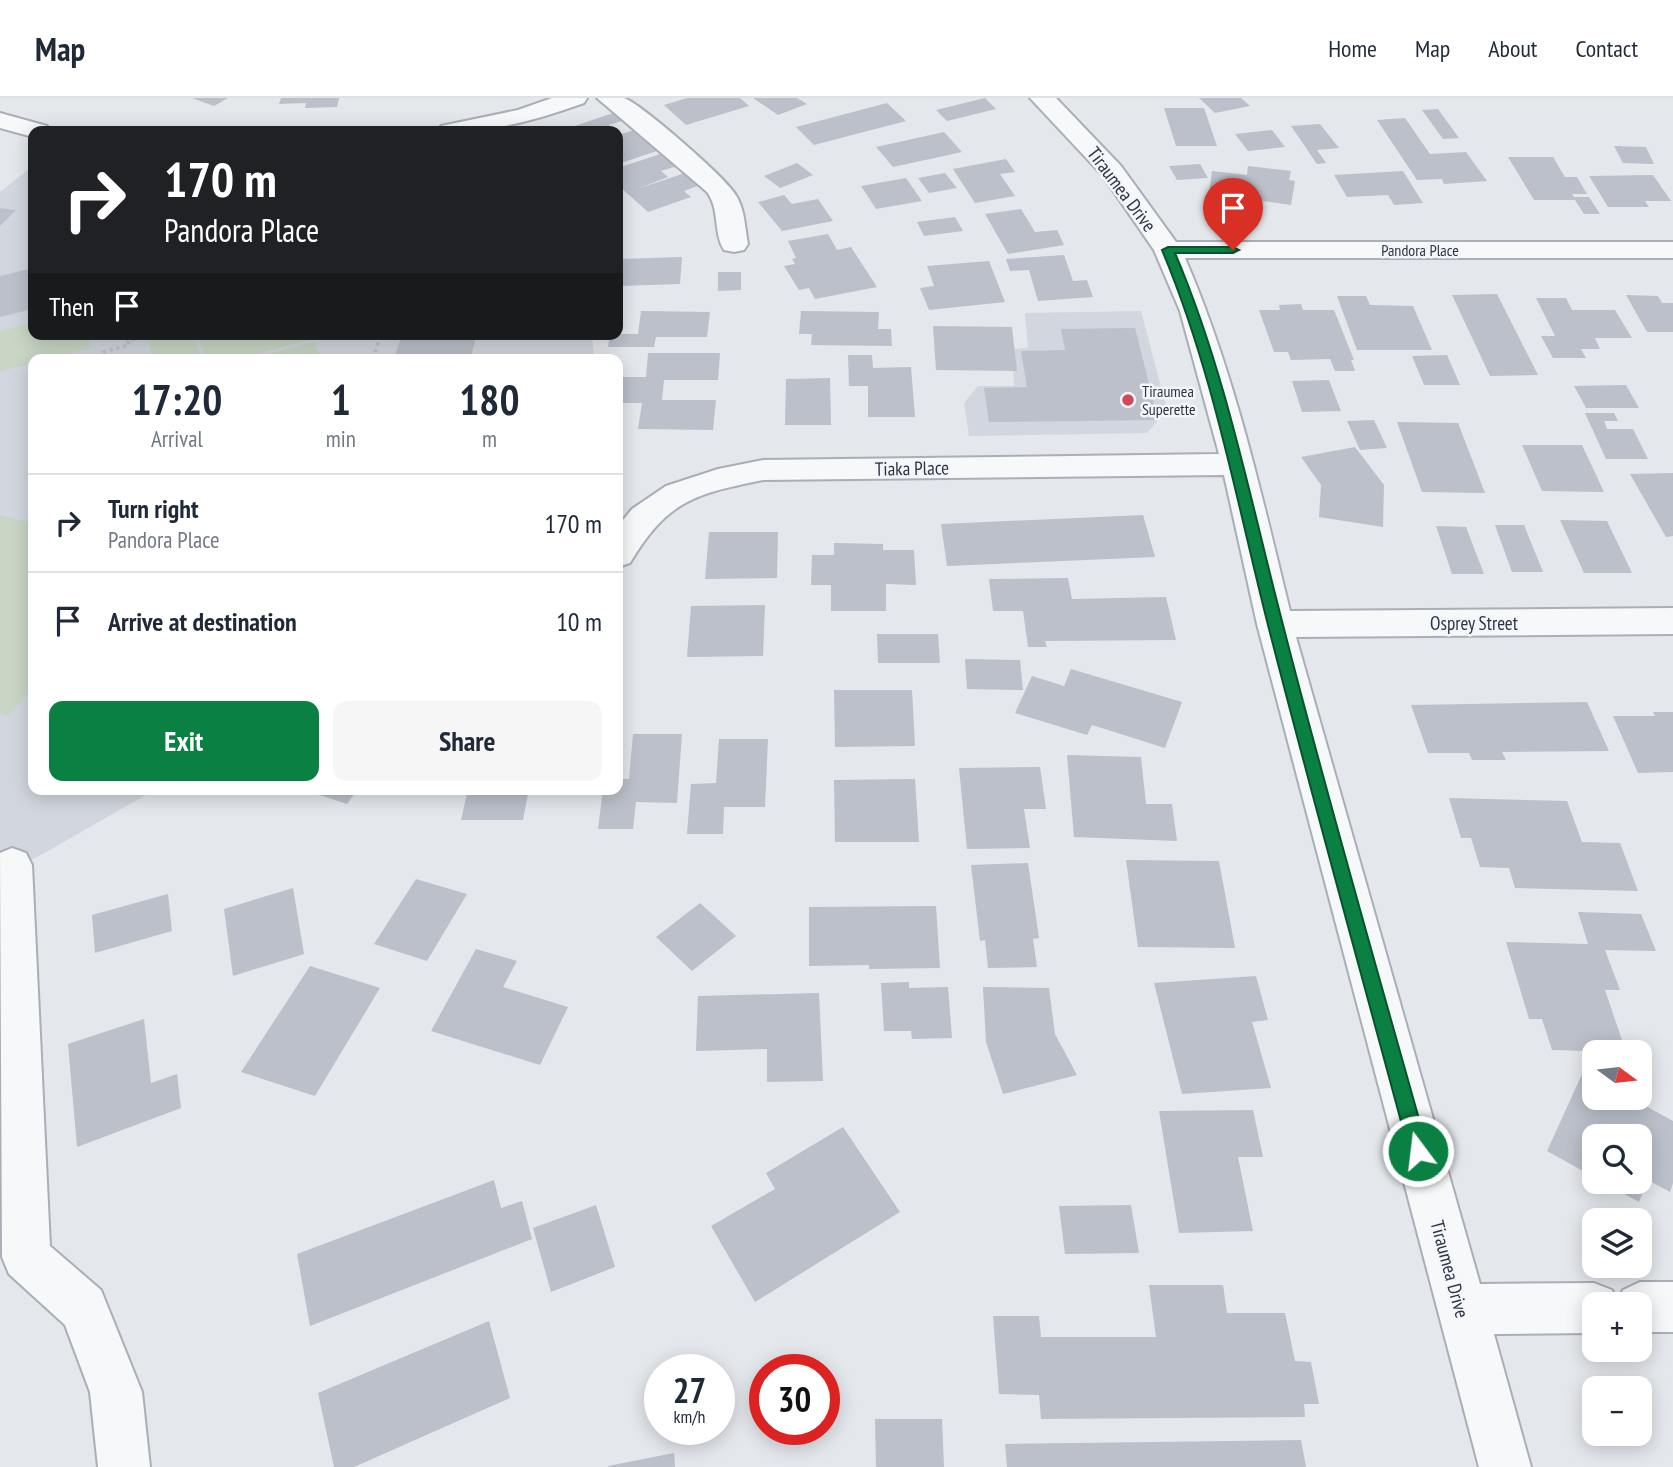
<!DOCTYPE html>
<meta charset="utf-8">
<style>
:root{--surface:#fff;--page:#f6f6f7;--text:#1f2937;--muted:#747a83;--line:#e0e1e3;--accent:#0b8043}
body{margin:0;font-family:"PT Sans Narrow",sans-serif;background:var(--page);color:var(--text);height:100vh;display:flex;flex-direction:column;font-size:26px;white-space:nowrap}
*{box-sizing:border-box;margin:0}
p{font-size:23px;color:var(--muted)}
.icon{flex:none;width:38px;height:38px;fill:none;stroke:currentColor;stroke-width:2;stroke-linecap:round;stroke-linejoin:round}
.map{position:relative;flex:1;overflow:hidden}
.details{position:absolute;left:28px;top:256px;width:595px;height:441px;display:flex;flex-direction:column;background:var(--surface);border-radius:14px;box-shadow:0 4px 18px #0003}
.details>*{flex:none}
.top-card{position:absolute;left:28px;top:28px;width:595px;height:214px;border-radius:14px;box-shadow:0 4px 18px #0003;background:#202124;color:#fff;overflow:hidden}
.needle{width:46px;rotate:105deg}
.tools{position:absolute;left:1582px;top:942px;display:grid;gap:14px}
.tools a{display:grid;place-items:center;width:70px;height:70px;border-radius:14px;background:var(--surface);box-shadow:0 4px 18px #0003;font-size:35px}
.speed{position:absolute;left:644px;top:1256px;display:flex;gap:14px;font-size:35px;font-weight:700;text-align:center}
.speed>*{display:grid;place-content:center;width:91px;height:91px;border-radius:50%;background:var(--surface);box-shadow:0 4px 18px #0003;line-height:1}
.speed small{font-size:18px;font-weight:400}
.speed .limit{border:10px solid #d22;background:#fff;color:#111}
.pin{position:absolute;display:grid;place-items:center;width:60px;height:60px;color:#fff;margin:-72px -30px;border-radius:50% 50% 50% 0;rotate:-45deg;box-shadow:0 0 7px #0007}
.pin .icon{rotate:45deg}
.me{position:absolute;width:77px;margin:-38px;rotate:345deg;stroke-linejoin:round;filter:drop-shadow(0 0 5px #0008)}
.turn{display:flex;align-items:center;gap:24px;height:147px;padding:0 21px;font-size:32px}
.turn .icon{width:91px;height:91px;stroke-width:2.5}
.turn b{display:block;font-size:49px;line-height:60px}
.then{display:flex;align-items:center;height:66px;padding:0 21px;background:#0003;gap:14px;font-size:26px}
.eta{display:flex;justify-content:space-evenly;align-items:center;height:119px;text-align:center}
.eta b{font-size:42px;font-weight:800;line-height:49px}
.button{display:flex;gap:14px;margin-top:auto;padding:14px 21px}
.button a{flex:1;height:80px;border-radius:14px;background:var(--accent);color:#fff;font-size:28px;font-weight:800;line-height:80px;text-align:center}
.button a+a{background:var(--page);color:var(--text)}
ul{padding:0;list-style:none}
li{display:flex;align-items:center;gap:21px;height:98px;padding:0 21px;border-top:2px solid var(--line)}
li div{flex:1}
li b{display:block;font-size:26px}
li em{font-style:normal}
header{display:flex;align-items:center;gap:42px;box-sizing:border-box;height:98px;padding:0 35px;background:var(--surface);border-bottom:2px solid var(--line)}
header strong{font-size:33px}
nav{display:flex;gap:38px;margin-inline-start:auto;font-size:24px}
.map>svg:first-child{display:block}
</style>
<header>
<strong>Map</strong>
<nav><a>Home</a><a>Map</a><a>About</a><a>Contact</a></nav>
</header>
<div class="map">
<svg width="1673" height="1369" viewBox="0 0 1673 1369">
<rect width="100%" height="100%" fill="#e4e7ec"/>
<path fill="#d2d6de" d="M 33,68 L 33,236 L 592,236 L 594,261 L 33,261 L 33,691 L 156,691 L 34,761 L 0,768 L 0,94 Z
M 1141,213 L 1167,312 L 1147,335 L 969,338 L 964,305 L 978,288 L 1014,288 L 1012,251 L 1028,250 L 1025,215 Z"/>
<path fill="#c9d6c5" d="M 33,225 L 33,236 L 87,236 L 91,250 L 48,261 L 33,261 L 33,265 L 0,273 L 0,233 Z
M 173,236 L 193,236 L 202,261 L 153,261 L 148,243 Z
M 197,236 L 331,236 L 237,261 L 206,261 Z
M 314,244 L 321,261 L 250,261 Z
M 0,417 L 33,425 L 33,589 L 9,618 L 0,615 Z"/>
<path fill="#bbc0ca" d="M 192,0 L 228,0 L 214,8 Z
M 281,0 L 339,0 L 337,9 L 305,10 L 306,5 L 279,6 Z
M 687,0 L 740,0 L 749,8 L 686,27 L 664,7 Z
M 753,0 L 797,0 L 807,6 L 778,17 Z
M 985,0 L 996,11 L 947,23 L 936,12 Z
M 1199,0 L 1241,0 L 1250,8 L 1215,15 Z
M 887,5 L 906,23 L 814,47 L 796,29 Z
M 1164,10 L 1204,10 L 1217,48 L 1176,48 Z
M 1438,11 L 1459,40 L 1443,41 L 1422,12 Z
M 616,14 L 625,22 L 609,27 L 616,33 L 560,33 Z
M 1405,20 L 1430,56 L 1466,54 L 1487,83 L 1444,86 L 1442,81 L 1417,82 L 1377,22 Z
M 1320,26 L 1339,50 L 1317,52 L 1326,65 L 1317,66 L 1291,28 Z
M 634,32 L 657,53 L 618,66 L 618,37 Z
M 1272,32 L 1285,49 L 1248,53 L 1235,36 Z
M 944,34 L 962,54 L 893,69 L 876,49 Z
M 1614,48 L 1646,49 L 1654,66 L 1623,65 Z
M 663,55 L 677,68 L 661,73 L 668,79 L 637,91 L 685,75 L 700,87 L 684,93 L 691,99 L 648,114 L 618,87 L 618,70 Z
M 1508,59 L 1553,59 L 1565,79 L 1577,79 L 1587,96 L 1572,96 L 1574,99 L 1589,99 L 1600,116 L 1584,116 L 1575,102 L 1534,102 Z
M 1006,61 L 1015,74 L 1000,76 L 1015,98 L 975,105 L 953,71 Z
M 797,65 L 813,77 L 780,90 L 764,78 Z
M 1200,66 L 1208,80 L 1177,82 L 1169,68 Z
M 1248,68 L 1291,73 L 1289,82 L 1295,83 L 1291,107 L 1209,95 L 1212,73 L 1247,77 Z
M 1403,73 L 1423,105 L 1394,107 L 1388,97 L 1347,99 L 1334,77 Z
M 945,75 L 957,90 L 929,95 L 918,80 Z
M 1653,77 L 1671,103 L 1645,103 L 1649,109 L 1608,109 L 1589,78 Z
M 906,80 L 922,103 L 876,111 L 861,88 Z
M 784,97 L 792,106 L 818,101 L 833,123 L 782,133 L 758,104 Z
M 0,110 L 16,112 L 0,128 Z
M 1021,111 L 1035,134 L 1057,132 L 1064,147 L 1008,156 L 985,116 Z
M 955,119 L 963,133 L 924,138 L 917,124 Z
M 828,136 L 837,152 L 851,149 L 877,189 L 815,201 L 809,190 L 799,192 L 784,168 L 795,166 L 792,161 L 796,160 L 788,143 Z
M 1064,157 L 1073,183 L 1087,182 L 1093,199 L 1038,203 L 1029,172 L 1010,173 L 1006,161 Z
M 682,159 L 680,186 L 618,188 L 618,161 Z
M 989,163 L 1005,204 L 929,212 L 920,190 L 934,188 L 927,168 Z
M 33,170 L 33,211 L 0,219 L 0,178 Z
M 718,174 L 741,174 L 741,192 L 718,193 Z
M 1497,196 L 1538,277 L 1490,278 L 1452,197 Z
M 1626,197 L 1658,198 L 1662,205 L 1673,205 L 1673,234 L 1647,234 Z
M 1337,198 L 1366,198 L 1370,207 L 1413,208 L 1432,252 L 1357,252 Z
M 1536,200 L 1566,200 L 1572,212 L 1615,212 L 1632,240 L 1595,240 L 1600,251 L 1581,251 L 1586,260 L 1553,260 L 1541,238 L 1555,238 Z
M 1301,206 L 1303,212 L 1334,212 L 1354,262 L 1351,262 L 1355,273 L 1335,273 L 1330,261 L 1291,262 L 1288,254 L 1274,254 L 1259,212 L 1280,212 L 1279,207 Z
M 641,213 L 710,214 L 707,239 L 656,239 L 654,249 L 608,249 L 610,236 L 638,236 Z
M 801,213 L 879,214 L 878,231 L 891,231 L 892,248 L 811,247 L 812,236 L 799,236 Z
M 933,228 L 1012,229 L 1017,273 L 936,272 Z
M 1135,230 L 1158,322 L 989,324 L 984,290 L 1027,289 L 1021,253 L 1065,252 L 1061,231 Z
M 402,236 L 477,236 L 470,261 L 394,261 Z
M 648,255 L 720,255 L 718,282 L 664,282 L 662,302 L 716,302 L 713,332 L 638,331 L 642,305 L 618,305 L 618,279 L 646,279 Z
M 848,257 L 872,257 L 873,270 L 911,269 L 915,319 L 868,319 L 868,288 L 849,288 Z
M 1447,257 L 1460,287 L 1424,287 L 1412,258 Z
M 830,280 L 831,327 L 785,327 L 786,281 Z
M 1329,282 L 1341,313 L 1302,314 L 1292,283 Z
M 1626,287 L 1639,310 L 1586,310 L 1574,288 Z
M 1585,315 L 1614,315 L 1618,323 L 1604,323 L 1607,331 L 1633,331 L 1648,361 L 1606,361 Z
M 1374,322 L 1387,350 L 1360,352 L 1347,323 Z
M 1397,324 L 1458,325 L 1485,395 L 1422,394 Z
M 1522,347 L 1582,347 L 1604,394 L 1542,393 Z
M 1355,349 L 1384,387 L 1383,429 L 1319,419 L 1321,387 L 1301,359 Z
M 1673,375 L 1673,438 L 1666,439 L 1630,376 Z
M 1143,417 L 1155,459 L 947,468 L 941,426 Z
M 1560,422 L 1607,423 L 1632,475 L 1584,475 Z
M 1495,427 L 1524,427 L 1543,474 L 1512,474 Z
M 1436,428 L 1466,429 L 1484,476 L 1452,476 Z
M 709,434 L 778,434 L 777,480 L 705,481 Z
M 834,445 L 883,446 L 883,452 L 914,452 L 916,487 L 886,486 L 886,513 L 831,513 L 831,487 L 811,487 L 812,457 L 834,457 Z
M 1068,480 L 1072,501 L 1166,499 L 1176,542 L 1045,543 L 1047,549 L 1028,549 L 1023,513 L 993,513 L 989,481 Z
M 765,507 L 763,558 L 687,559 L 691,508 Z
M 877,536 L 938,536 L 940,565 L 878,565 Z
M 965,561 L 1020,562 L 1023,592 L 967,591 Z
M 1071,571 L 1182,604 L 1165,650 L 1092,627 L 1087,637 L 1015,615 L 1032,578 L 1064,588 Z
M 834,592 L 912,592 L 915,648 L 835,649 Z
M 1587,604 L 1609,653 L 1502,654 L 1506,662 L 1472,662 L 1469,655 L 1428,655 L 1411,607 Z
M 1653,614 L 1673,614 L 1673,674 L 1638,675 L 1613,618 L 1655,618 Z
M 633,636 L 682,636 L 677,705 L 636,704 L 633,731 L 598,731 L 603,691 L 618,691 L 618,681 L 629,681 Z
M 719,641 L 768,641 L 765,709 L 724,709 L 723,736 L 687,736 L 691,686 L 716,685 Z
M 1067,657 L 1141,659 L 1146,706 L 1172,706 L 1177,743 L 1074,739 Z
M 1040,669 L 1046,711 L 1024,711 L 1030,750 L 967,751 L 959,670 Z
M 915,681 L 919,744 L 835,744 L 834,682 Z
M 301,691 L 358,691 L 347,706 Z
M 468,691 L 529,691 L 523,722 L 461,722 Z
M 1449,700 L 1567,703 L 1582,744 L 1620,745 L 1638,793 L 1515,790 L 1509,770 L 1480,769 L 1471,740 L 1461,740 Z
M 1126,762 L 1219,763 L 1235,850 L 1138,849 Z
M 1028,765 L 1039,840 L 1033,841 L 1037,869 L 988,870 L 985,842 L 980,843 L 971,767 Z
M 416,781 L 467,796 L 427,863 L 374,846 Z
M 293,790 L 304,856 L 233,878 L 224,811 Z
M 168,796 L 172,833 L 95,855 L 92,817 Z
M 700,805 L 736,838 L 692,873 L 656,839 Z
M 936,808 L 940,870 L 869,871 L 869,867 L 809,868 L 809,809 Z
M 1578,814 L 1641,816 L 1656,853 L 1605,852 L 1620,892 L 1605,892 L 1626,954 L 1552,952 L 1542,921 L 1529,921 L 1506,844 L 1588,846 Z
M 476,851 L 517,863 L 503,889 L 568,909 L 540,967 L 431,933 Z
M 310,868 L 380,890 L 315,998 L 241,974 Z
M 1256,878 L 1268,922 L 1252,924 L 1271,990 L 1182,996 L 1154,885 Z
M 909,884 L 909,890 L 948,889 L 952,940 L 912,941 L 911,933 L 884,933 L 881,885 Z
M 983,889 L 1049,890 L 1055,936 L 1077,977 L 1003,996 L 986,944 Z
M 819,895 L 823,983 L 767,984 L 767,951 L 696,953 L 698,898 Z
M 144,921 L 151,985 L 177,976 L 181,1010 L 77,1049 L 68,946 Z
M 1583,974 L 1594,980 L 1594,999 L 1629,999 L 1673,1023 L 1673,1085 L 1670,1094 L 1648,1082 L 1639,1104 L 1601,1083 L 1640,1083 L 1640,1038 L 1594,1038 L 1594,1079 L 1547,1053 Z
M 1253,1012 L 1263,1059 L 1238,1059 L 1253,1133 L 1179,1135 L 1159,1013 Z
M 843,1029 L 900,1114 L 755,1204 L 711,1128 L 775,1091 L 766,1075 Z
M 494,1082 L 501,1110 L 522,1103 L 532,1141 L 310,1228 L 297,1156 Z
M 596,1107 L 615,1169 L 551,1194 L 533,1130 Z
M 1131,1107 L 1139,1155 L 1065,1156 L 1059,1108 Z
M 1149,1187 L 1223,1187 L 1227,1215 L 1285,1215 L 1295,1263 L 1311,1264 L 1319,1306 L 1304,1306 L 1305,1319 L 1041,1321 L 1039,1297 L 999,1296 L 993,1218 L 1039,1218 L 1041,1239 L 1156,1239 Z
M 489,1223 L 510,1300 L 354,1369 L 334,1369 L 318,1295 Z
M 875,1321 L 942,1321 L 944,1369 L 876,1369 Z
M 1301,1342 L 1306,1369 L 1007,1369 L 1005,1346 Z
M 674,1355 L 675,1369 L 608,1369 L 608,1368 Z"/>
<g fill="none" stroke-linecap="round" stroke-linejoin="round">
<defs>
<path id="minor" d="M 552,0 L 587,0 L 584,5 C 533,23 492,35 438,33 L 441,28 L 518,12 Z
M 597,0 C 605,0 616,0 624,0 C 640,5 729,82 737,99 C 745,113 745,131 748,146 L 744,152 L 734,154 L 724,152 C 713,135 720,111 707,94 Z
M 1030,0 L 1056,0 L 1121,68 L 1176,144 L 1673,144 L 1673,160 L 1185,160 C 1234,273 1261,394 1290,513 L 1673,510 L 1673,536 L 1296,539 L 1480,1186 L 1594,1185 L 1612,1192 L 1617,1205 L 1623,1192 L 1640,1184 L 1673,1184 L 1673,1234 L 1640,1234 L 1640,1206 L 1594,1206 L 1594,1235 L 1494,1236 L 1531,1369 L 1479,1369 L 1257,526 L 1224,377 L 763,382 C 694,396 667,403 630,465 L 618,469 L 618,428 L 632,411 L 666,388 L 718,371 L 763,362 L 1219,356 L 1180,213 L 1154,152 L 1103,78 Z
M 0,15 L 47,28 L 50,33 L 33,33 L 33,39 L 0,30 Z
M 12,750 L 26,755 L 32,767 L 50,1148 L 101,1192 L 142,1294 L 150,1369 L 98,1369 L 90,1294 L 65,1227 L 9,1176 L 2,1159 L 0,755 Z"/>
</defs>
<use href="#minor" stroke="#a9aeb7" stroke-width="4"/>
<path stroke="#c2c5cb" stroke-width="3.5" stroke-dasharray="3.5 3.5" stroke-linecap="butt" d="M 105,261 L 103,254 L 129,247 L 128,243 L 153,236
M 373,261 L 381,236"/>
<use href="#minor" fill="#f7f8fa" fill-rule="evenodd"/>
</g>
<path fill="#0b8043" stroke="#07532c" stroke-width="2" d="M 1168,149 L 1233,149 L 1239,152 L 1233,155 L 1175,155 C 1226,275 1250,401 1283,527 C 1328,703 1379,878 1428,1053 L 1425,1059 L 1418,1062 L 1411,1059 L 1409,1053 C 1362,878 1313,703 1268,527 C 1236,401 1213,273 1162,152 Z"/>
<circle fill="#d1495b" stroke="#f4f6f9" stroke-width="2.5" cx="1128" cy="302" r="7"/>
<g text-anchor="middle" stroke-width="5" stroke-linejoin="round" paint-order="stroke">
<g font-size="16" fill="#2b3445" stroke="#f4f6f9">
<text x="1420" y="158">Pandora Place</text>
</g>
<g font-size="16" fill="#2b3445" stroke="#f4f6f9" text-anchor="start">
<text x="1142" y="299">Tiraumea<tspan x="1142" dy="18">Superette</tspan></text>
</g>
<g font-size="19" fill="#2b3445" stroke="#f4f6f9">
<text transform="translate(1122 91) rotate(53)" y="7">Tiraumea Drive</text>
<text transform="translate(912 370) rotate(-1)" y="7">Tiaka Place</text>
<text x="1474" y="532">Osprey Street</text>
<text transform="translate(1450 1171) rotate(75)" y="7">Tiraumea Drive</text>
</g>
</g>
</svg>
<div class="tools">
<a><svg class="needle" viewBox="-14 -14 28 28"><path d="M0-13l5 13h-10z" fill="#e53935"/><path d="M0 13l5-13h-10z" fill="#747a83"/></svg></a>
<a><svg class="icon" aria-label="search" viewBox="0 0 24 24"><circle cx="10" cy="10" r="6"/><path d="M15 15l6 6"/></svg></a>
<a><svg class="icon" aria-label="layers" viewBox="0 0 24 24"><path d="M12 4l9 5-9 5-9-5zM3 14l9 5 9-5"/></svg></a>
<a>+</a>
<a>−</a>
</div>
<div class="speed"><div>27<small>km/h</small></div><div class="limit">30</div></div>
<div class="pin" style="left:1233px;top:152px;background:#d93025"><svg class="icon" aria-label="arrive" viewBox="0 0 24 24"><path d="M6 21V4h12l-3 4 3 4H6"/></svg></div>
<svg class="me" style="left:1418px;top:1053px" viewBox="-20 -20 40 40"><circle r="17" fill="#0b8043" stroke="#fff" stroke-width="3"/><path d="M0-11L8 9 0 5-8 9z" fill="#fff"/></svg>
<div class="top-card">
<div class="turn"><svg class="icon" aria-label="right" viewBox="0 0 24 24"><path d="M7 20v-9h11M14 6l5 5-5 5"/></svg><div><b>170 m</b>Pandora Place</div></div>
<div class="then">Then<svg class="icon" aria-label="arrive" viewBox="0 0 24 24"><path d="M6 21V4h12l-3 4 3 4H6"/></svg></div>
</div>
<section class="details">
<div class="eta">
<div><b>17:20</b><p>Arrival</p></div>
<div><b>1</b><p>min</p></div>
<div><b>180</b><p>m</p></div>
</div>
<ul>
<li><svg class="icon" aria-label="right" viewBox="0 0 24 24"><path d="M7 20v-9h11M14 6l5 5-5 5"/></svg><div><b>Turn right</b><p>Pandora Place</p></div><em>170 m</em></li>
<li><svg class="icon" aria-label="arrive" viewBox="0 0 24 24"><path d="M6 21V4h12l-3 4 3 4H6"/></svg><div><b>Arrive at destination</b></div><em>10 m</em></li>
</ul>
<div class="button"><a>Exit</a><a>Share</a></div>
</section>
</div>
